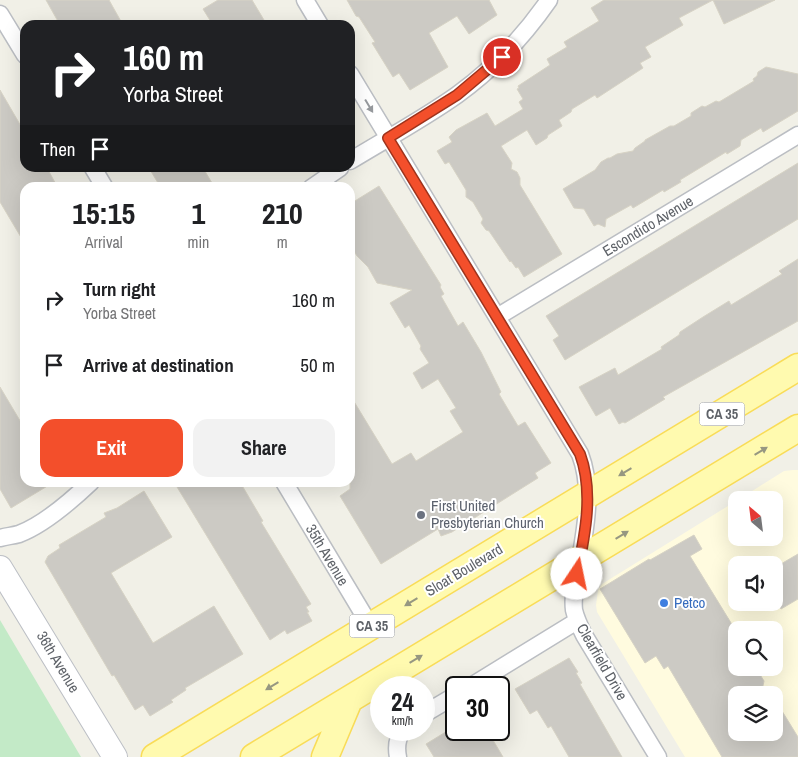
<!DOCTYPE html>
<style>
:root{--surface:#fff;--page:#f2f2f2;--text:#202124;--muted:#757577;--accent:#f34f2b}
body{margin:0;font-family:"Archivo Narrow",sans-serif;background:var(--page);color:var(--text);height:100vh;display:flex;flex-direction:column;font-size:19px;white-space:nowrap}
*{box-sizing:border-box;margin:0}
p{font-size:16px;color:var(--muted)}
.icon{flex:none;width:28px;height:28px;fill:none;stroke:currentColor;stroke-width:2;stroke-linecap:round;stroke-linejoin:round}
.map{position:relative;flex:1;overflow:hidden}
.drawer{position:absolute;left:20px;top:182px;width:335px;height:305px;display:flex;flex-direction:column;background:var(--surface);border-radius:15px;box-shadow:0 5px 20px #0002}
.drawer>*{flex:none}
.hud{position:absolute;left:20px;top:20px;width:335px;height:152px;border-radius:15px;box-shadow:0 5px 20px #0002;background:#202124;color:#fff;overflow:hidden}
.needle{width:32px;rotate:332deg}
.fabs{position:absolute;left:728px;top:491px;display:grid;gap:10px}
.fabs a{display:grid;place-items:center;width:55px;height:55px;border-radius:10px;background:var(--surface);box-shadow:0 5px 20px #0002;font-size:25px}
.speed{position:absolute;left:370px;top:676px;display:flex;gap:10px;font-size:25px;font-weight:700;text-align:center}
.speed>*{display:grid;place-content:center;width:65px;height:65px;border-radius:50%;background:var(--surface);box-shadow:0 5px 20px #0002;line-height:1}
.speed small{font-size:12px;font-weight:400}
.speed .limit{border:2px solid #111;border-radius:8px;background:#fff;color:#111}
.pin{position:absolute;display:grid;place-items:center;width:42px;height:42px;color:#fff;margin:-21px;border:2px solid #fff;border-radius:50%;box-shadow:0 1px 5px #0007}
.me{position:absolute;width:55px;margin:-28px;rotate:11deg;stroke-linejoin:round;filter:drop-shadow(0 0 4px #0008)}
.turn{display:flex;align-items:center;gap:18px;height:105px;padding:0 20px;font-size:22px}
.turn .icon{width:65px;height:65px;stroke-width:2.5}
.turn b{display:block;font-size:35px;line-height:42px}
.then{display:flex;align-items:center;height:48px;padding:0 20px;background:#0003;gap:10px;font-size:19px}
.eta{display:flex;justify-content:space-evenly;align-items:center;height:85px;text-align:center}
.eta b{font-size:30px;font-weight:800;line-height:35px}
.button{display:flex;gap:10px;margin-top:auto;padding:10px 20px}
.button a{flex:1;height:58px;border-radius:15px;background:var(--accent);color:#fff;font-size:20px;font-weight:800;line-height:58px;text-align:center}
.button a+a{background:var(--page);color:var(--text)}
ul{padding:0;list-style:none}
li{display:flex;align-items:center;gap:15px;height:65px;padding:0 20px}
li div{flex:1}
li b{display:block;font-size:19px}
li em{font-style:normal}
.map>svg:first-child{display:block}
</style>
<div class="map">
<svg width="798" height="757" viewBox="0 0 798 757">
<rect width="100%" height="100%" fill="#f1f0e7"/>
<path fill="#fffbdf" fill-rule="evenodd" d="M 793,470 L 798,470 L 798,757 L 685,757 L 597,612 L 596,605 L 598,590 L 602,584 L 736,501 L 736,538 L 774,538 L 774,500 L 738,500 L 784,471 ZM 736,565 L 774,565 L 774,602 L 736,602 ZM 736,630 L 774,630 L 774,668 L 736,668 ZM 736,695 L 774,695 L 774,732 L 736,732 Z"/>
<path fill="#c3eac7" d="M 0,620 L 81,757 L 0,757 Z"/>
<path fill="#cccac4" stroke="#d7d3c5" d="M 46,0 L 109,0 L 123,25 L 60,25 Z
M 218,0 L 252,0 L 267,25 L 213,25 L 203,9 Z
M 347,0 L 489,0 L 497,15 L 469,34 L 457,16 L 429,33 L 448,67 L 410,90 L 399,73 L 393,77 L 372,43 L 375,42 L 359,17 L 356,16 Z
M 604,0 L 775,0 L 724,24 L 713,0 L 679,18 L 683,25 L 645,47 L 651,57 L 640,63 L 643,68 L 597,98 L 595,95 L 572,109 L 571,112 L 559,120 L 562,126 L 548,135 L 547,138 L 536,145 L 527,130 L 501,146 L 512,163 L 511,169 L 517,172 L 520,178 L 520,185 L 562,254 L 524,277 L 518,267 L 516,268 L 511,261 L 510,262 L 489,231 L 486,230 L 481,223 L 483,219 L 473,202 L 466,197 L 466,190 L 449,162 L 445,164 L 437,151 L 452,142 L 449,137 L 456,130 L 487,113 L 495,126 L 523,109 L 519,102 L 523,99 L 517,89 L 519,88 L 518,86 L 550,65 L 547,59 L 567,47 L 564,42 L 599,21 L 591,8 Z
M 766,67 L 798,74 L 798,111 L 763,132 L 761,128 L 741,140 L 740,146 L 727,154 L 726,152 L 680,180 L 681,182 L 664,192 L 663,190 L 633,208 L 631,205 L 606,219 L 605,227 L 598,224 L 594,226 L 584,209 L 574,208 L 563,189 L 595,170 L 601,162 L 608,158 L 610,158 L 617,154 L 633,151 L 635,148 L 645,141 L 645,140 L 670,126 L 674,126 L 691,116 L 691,113 L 702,106 L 705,107 L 716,101 L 719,102 L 754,81 L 753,79 L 757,76 L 758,72 Z
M 0,90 L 25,133 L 25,168 L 47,168 L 58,188 L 25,188 L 25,244 L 0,202 Z
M 798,163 L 798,219 L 565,360 L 553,340 L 559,336 L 546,316 Z
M 149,168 L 203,168 L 215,188 L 161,188 Z
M 379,186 L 441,285 L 440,287 L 444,294 L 441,296 L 458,326 L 463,322 L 481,352 L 501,392 L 499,394 L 518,426 L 525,422 L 551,463 L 535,473 L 538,478 L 452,532 L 441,536 L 438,529 L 381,564 L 340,496 L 350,489 L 350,395 L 392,464 L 411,453 L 416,461 L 463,432 L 450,411 L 456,408 L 438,379 L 422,389 L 413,373 L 429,363 L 420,349 L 421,346 L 409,325 L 405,328 L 390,303 L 412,290 L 377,283 L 368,267 L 357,256 L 350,245 L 350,204 Z
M 798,259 L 798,321 L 663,397 L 665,399 L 625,423 L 623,422 L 619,424 L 610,408 L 596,416 L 579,387 L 615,368 L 618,375 L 662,349 L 661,347 L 679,335 L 680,332 L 703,317 L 729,301 L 731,305 L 782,274 L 779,271 Z
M 0,387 L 25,429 L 25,482 L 54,482 L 11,508 L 0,489 Z
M 174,482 L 240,482 L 263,521 L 261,522 L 311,604 L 306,607 L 309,612 L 307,612 L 312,621 L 287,634 L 285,630 L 270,640 Z
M 144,491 L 172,537 L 111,573 L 153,643 L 214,606 L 243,654 L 185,688 L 186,690 L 171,700 L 173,702 L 150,716 L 143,705 L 135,710 L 114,675 L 112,676 L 45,562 L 48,556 L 60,548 L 59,545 L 106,517 L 104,513 L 117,508 Z
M 694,535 L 702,549 L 690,556 L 736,631 L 736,668 L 756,668 L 764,681 L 761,695 L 736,695 L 736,732 L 774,732 L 774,698 L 798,737 L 798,757 L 722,757 L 668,666 L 664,669 L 656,656 L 645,663 L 600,589 L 649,559 L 650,560 Z
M 798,554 L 798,599 L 781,609 L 774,598 L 774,568 Z
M 569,658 L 578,672 L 576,673 L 582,683 L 580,684 L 622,757 L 569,757 L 551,726 L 548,728 L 537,710 L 530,714 L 515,689 Z
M 449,730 L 487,730 L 503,757 L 434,757 L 426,744 Z"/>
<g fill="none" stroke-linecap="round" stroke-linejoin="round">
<defs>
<path id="minor" d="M 305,0 L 320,25
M 0,14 L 25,55
M 350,74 L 580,454 C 593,488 586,525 580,560 C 577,577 572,593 574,610 C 576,619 580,627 584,635 L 658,757
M 350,161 C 386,139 423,119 457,95 C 493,69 524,36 549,0
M 93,168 L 105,188
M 311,188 L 340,168
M 497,317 L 798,135
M 284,482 L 371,627
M 0,538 C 7,536 12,536 19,534 C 43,525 72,500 91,482
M 468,688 L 577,621
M 424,714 L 456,695
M 398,757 C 396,747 397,738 403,730"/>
<path id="secondary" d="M 0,568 L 115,757"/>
<path id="primary" d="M 155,757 L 798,367
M 254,757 L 798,428
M 325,757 L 349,700"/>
</defs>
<use href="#minor" stroke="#bbbec3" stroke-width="19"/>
<use href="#secondary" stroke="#bcbfc5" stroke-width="26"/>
<use href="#primary" stroke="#f9dc58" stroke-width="29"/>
<use href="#minor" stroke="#fff" stroke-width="16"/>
<use href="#secondary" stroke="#fff" stroke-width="24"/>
<use href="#primary" stroke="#fffaaf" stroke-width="26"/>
</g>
<defs><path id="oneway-solid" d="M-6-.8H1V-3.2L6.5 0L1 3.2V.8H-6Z" transform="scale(1.25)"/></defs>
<use fill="#96999d" href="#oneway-solid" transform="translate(369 106) rotate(59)"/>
<g fill="#969781">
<use href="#oneway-solid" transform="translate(761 451) rotate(-31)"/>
<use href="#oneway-solid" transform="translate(625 472) rotate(149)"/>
<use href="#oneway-solid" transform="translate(622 535) rotate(-31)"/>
<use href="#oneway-solid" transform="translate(411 602) rotate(149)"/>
<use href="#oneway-solid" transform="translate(416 659) rotate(-31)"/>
<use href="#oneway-solid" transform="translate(272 686) rotate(149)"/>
</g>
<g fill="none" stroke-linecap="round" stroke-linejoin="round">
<defs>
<path id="route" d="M 502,57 L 457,95 L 388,138 L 580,454 C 594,492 585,535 577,574"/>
</defs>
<use href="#route" stroke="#9e331c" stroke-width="12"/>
<use href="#route" stroke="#f34f2b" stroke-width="9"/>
</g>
<circle fill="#6b7280" stroke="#fff" stroke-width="2" cx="421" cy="515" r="5"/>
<circle fill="#3f7fe0" stroke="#fff" stroke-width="2" cx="664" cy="603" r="5"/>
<g text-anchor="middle" stroke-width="4" stroke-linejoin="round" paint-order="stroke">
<g fill="#fff" stroke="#8e9195" stroke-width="1">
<rect x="699.5" y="402.5" width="45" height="23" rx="4"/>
<rect x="349.5" y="614.5" width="45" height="23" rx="4"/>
</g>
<g font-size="14" font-weight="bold" fill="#5e6268">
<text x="722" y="419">CA 35</text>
<text x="372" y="631">CA 35</text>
</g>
<g font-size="15" fill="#5e6268" stroke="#fff">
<text transform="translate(648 226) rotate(-31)" y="5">Escondido Avenue</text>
<text transform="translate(327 555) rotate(59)" y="5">35th Avenue</text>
<text transform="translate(464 570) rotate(-31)" y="5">Sloat Boulevard</text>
<text transform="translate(58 662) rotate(59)" y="5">36th Avenue</text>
<text transform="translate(602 662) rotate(60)" y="5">Clearfield Drive</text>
</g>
<g font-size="15" fill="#5b616d" stroke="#fff" text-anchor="start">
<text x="431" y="511">First United<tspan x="431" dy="17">Presbyterian Church</tspan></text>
</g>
<g font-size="15" fill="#366cbe" stroke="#fff" text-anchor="start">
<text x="674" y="608">Petco</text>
</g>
</g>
</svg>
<div class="fabs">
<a><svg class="needle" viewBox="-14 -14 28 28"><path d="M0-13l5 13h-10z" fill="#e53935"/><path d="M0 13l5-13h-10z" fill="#757577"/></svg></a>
<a><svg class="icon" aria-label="sound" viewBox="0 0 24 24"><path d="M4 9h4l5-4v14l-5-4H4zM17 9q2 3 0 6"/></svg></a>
<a><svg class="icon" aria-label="search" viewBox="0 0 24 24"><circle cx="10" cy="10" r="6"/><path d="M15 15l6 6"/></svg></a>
<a><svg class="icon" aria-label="layers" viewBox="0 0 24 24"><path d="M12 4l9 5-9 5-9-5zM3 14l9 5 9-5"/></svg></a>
</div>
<div class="speed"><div>24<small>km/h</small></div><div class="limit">30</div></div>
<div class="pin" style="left:502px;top:57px;background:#d93025"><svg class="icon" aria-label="arrive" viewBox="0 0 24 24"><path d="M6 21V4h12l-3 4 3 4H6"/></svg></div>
<svg class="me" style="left:577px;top:574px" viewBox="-20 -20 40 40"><circle r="19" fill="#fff"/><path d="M0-13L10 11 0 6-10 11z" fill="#f34f2b"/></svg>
<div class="hud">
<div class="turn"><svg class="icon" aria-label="right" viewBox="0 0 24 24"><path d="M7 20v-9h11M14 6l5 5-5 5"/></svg><div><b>160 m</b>Yorba Street</div></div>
<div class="then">Then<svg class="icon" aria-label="arrive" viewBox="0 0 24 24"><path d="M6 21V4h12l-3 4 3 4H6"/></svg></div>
</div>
<section class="drawer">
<div class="eta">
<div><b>15:15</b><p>Arrival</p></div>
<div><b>1</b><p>min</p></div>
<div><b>210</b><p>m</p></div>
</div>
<ul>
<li><svg class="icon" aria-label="right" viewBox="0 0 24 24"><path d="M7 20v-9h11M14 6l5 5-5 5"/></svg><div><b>Turn right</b><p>Yorba Street</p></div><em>160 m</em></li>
<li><svg class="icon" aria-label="arrive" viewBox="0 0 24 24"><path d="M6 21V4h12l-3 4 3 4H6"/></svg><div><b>Arrive at destination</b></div><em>50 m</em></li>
</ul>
<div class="button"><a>Exit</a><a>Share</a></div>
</section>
</div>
